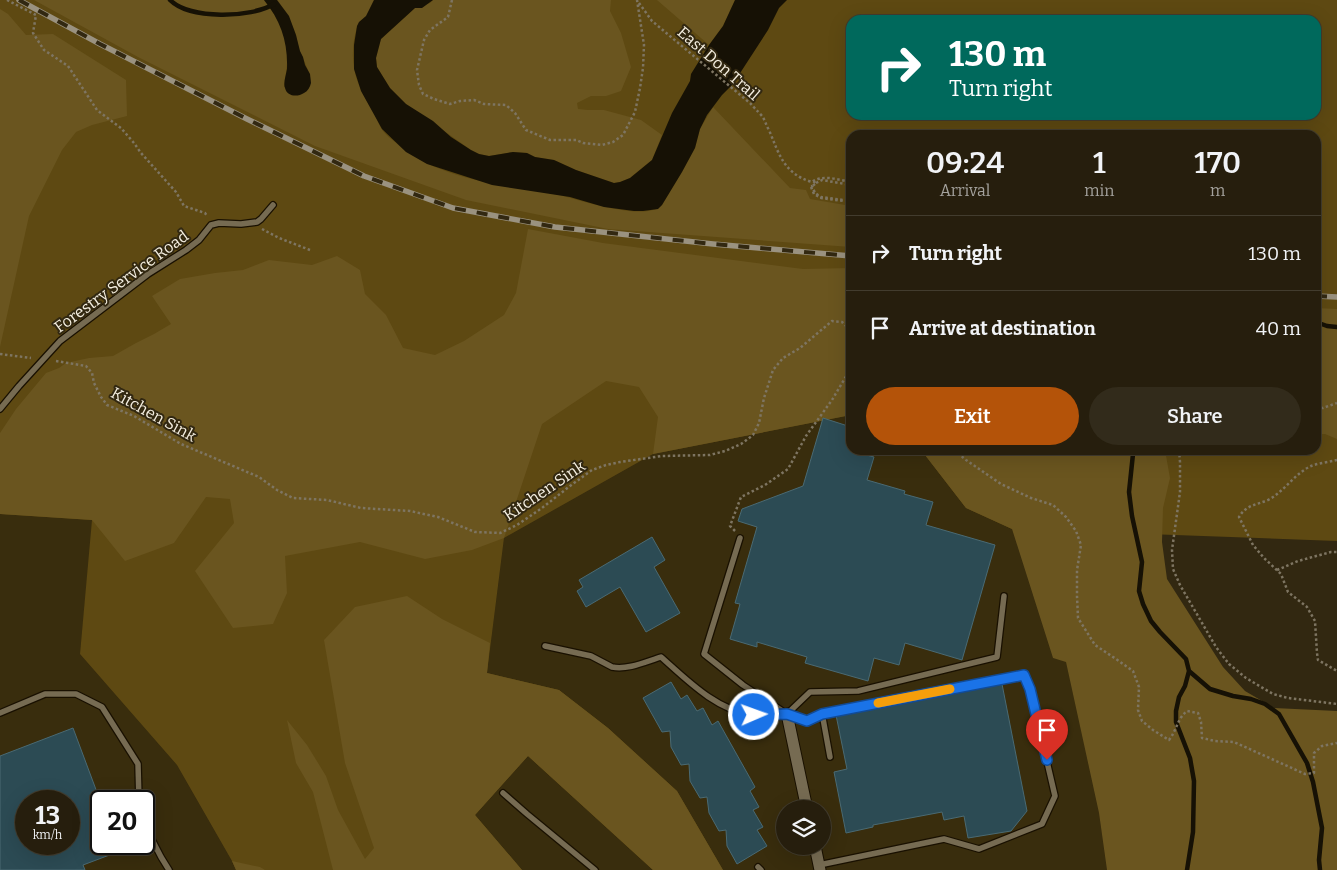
<!DOCTYPE html>
<style>
:root{--surface:#261e0d;--page:#322b1b;--text:#f1f3f6;--muted:#a4a29d;--line:#423c2e;--accent:#b45309}
body{margin:0;font-family:Bitter,serif;background:var(--page);color:var(--text);height:100vh;display:flex;flex-direction:column;font-size:19px;white-space:nowrap}
*{box-sizing:border-box;margin:0}
p{font-size:16px;color:var(--muted)}
.icon{flex:none;width:28px;height:28px;fill:none;stroke:currentColor;stroke-width:2;stroke-linecap:round;stroke-linejoin:round}
.map{position:relative;flex:1;overflow:hidden}
.details{position:absolute;left:846px;top:130px;width:475px;height:325px;display:flex;flex-direction:column;background:var(--surface);border-radius:15px;box-shadow:0 5px 20px #0002,0 0 0 1px var(--line)}
.details>*{flex:none}
.hud{position:absolute;left:846px;top:15px;width:475px;height:105px;border-radius:15px;box-shadow:0 5px 20px #0002,0 0 0 1px var(--line);background:#00695c;color:#fff;overflow:hidden}
.controls{position:absolute;left:776px;top:800px;display:grid;gap:10px}
.controls a{display:grid;place-items:center;width:55px;height:55px;border-radius:50%;background:var(--surface);box-shadow:0 5px 20px #0002,0 0 0 1px var(--line);font-size:25px}
.speed{position:absolute;left:15px;top:790px;display:flex;gap:10px;font-size:25px;font-weight:700;text-align:center}
.speed>*{display:grid;place-content:center;width:65px;height:65px;border-radius:50%;background:var(--surface);box-shadow:0 5px 20px #0002,0 0 0 1px var(--line);line-height:1}
.speed small{font-size:12px;font-weight:400}
.speed .limit{border:2px solid #111;border-radius:8px;background:#fff;color:#111}
.pin{position:absolute;display:grid;place-items:center;width:42px;height:42px;color:#fff;margin:-51px -21px;border-radius:50% 50% 50% 0;rotate:-45deg;box-shadow:0 0 5px #0007}
.pin .icon{rotate:45deg}
.me{position:absolute;width:55px;margin:-28px;rotate:88deg;stroke-linejoin:round;filter:drop-shadow(0 0 4px #0008)}
.turn{display:flex;align-items:center;gap:18px;height:105px;padding:0 20px;font-size:22px}
.turn .icon{width:65px;height:65px;stroke-width:2.5}
.turn b{display:block;font-size:35px;line-height:42px}
.eta{display:flex;justify-content:space-evenly;align-items:center;height:85px;text-align:center}
.eta b{font-size:30px;font-weight:600;line-height:35px}
.button{display:flex;gap:10px;margin-top:auto;padding:10px 20px}
.button a{flex:1;height:58px;border-radius:30px;background:var(--accent);color:#fff;font-size:20px;font-weight:600;line-height:58px;text-align:center}
.button a+a{background:var(--page);color:var(--text)}
ul{padding:0;list-style:none}
li{display:flex;align-items:center;gap:15px;height:75px;padding:0 20px;border-top:1px solid var(--line)}
li div{flex:1}
li b{display:block;font-size:19px}
li em{font-style:normal}
.map>svg:first-child{display:block}
</style>
<div class="map">
<svg width="1337" height="870" viewBox="0 0 1337 870">
<rect width="100%" height="100%" fill="#322811"/>
<path fill="#392d0d" fill-rule="evenodd" d="M 851,415 L 851,450 L 918,450 L 925,455 L 966,508 L 1012,529 L 1053,658 L 1066,661 L 1099,813 L 1107,870 L 723,870 L 677,791 L 608,728 L 559,690 L 487,673 L 504,538 L 653,454 ZM 785,809 L 822,809 L 822,846 L 785,846 Z
M 0,514 L 93,520 L 80,654 L 177,765 L 232,861 L 236,870 L 0,870 ZM 26,801 L 69,801 L 69,844 L 26,844 ZM 101,801 L 144,801 L 144,844 L 101,844 Z
M 528,756 L 653,870 L 522,870 L 475,815 Z"/>
<path fill="#5e4912" fill-rule="evenodd" d="M 0,0 L 1337,0 L 1337,541 L 1012,529 L 966,508 L 925,455 L 918,450 L 1316,450 L 1316,135 L 851,135 L 851,415 L 653,454 L 504,538 L 487,673 L 559,690 L 608,728 L 677,791 L 723,870 L 653,870 L 528,756 L 475,815 L 522,870 L 236,870 L 232,861 L 177,765 L 80,654 L 92,520 L 0,514 ZM 851,20 L 1316,20 L 1316,115 L 851,115 Z"/>
<path fill="#6a551f" d="M 34,0 L 264,0 C 273,11 283,28 286,42 C 289,55 286,74 284,87 L 311,83 C 310,71 304,61 299,50 C 298,45 297,40 296,35 C 292,23 285,10 277,0 L 374,0 C 371,5 369,13 366,17 C 363,20 360,20 358,25 C 356,29 355,35 354,40 C 350,67 357,85 371,108 C 376,115 378,124 383,131 C 386,135 391,139 395,142 C 437,180 501,184 555,194 C 578,199 645,223 662,205 L 682,172 L 695,148 L 700,129 L 713,107 L 790,188 L 806,190 L 810,199 L 851,206 L 851,247 L 608,229 L 466,200 L 315,146 L 138,57 Z
M 433,0 L 611,0 L 610,11 L 621,33 L 631,67 L 621,91 L 606,96 L 591,96 L 577,103 L 578,109 L 588,110 L 604,110 L 641,120 L 662,135 L 652,160 L 630,178 L 620,182 L 614,183 L 576,170 L 554,160 L 535,157 L 527,153 L 513,152 L 489,156 L 479,154 L 471,150 L 406,104 L 390,88 L 377,67 L 376,58 L 381,39 L 415,8 L 430,3 Z
M 657,0 L 735,0 L 723,26 L 709,45 Z
M 0,9 L 8,14 L 26,35 L 53,34 L 126,80 L 127,116 L 92,125 L 76,132 L 62,150 L 29,216 L 0,347 Z
M 528,229 L 603,243 L 803,269 L 851,268 L 851,415 L 653,454 L 658,417 L 639,387 L 606,381 L 542,424 L 504,538 L 472,550 L 425,559 L 360,542 L 285,556 L 287,593 L 273,624 L 233,628 L 195,571 L 234,523 L 230,499 L 206,497 L 174,543 L 125,561 L 92,520 L 0,514 L 0,433 L 16,409 L 46,373 L 59,368 L 66,363 L 89,358 L 113,356 L 136,343 L 154,334 L 171,324 L 152,296 L 180,279 L 215,273 L 243,270 L 269,260 L 312,265 L 337,256 L 360,270 L 365,294 L 386,315 L 403,348 L 435,355 L 464,341 L 504,315 L 516,293 Z
M 1316,308 L 1337,309 L 1337,439 L 1325,434 L 1316,434 Z
M 918,450 L 1165,450 L 1170,478 L 1163,508 L 1162,542 L 1167,579 L 1223,667 L 1245,691 L 1274,708 L 1337,711 L 1337,870 L 1107,870 L 1099,813 L 1066,662 L 1053,658 L 1012,529 L 966,508 L 925,455 Z
M 407,596 L 442,619 L 490,643 L 487,673 L 559,690 L 608,728 L 677,791 L 723,870 L 653,870 L 528,756 L 475,815 L 522,870 L 333,870 L 313,792 L 296,763 L 287,720 L 307,745 L 326,776 L 338,810 L 365,859 L 374,848 L 345,763 L 324,640 L 355,607 Z
M 232,861 L 260,867 L 265,870 L 236,870 Z"/>
<path fill="#161105" d="M 264,0 L 277,0 L 289,16 L 296,35 L 300,51 L 303,57 L 305,65 L 310,74 L 311,83 C 310,87 308,91 304,93 C 298,97 287,97 285,88 C 283,83 286,75 287,69 C 288,42 281,21 264,0 Z
M 374,0 L 433,0 L 422,8 L 415,8 L 381,39 L 376,58 L 377,67 L 390,88 L 406,104 L 433,121 L 451,137 L 471,150 L 479,154 L 489,156 L 513,152 L 527,153 L 535,157 L 554,160 L 576,170 L 614,183 L 620,182 L 630,178 L 652,160 L 672,113 L 690,81 L 691,74 L 709,45 L 723,26 L 735,0 L 787,0 L 779,8 L 768,30 L 733,84 L 722,95 L 707,115 L 700,129 L 695,148 L 682,172 L 662,205 L 658,209 L 643,211 L 634,211 L 604,207 L 570,197 L 492,185 L 427,164 L 406,152 L 382,129 L 361,91 L 354,69 L 354,45 L 357,26 L 359,22 L 366,16 Z"/>
<g fill="none" stroke-linecap="round" stroke-linejoin="round">
<path stroke="#161105" stroke-width="4.5" d="M 170,0 C 190,20 251,18 274,4
M 1316,322 L 1327,326 L 1337,327
M 1131,450 L 1133,454 L 1129,492 L 1132,516 L 1142,562 L 1139,591 L 1143,604 L 1151,621 L 1160,632 L 1186,659 L 1189,671 L 1185,686 L 1179,697 L 1176,711 L 1176,722 L 1190,758 L 1194,781 L 1193,832 L 1187,870
M 1189,671 L 1210,689 L 1233,696 L 1251,699 L 1265,704 L 1279,714 L 1307,763 L 1313,782 L 1322,828 L 1319,860 L 1320,870"/>
</g>
<path fill="#2c4b54" stroke="#4a6a73" fill-rule="evenodd" d="M 823,418 L 851,427 L 851,450 L 855,450 L 855,452 L 874,457 L 867,480 L 905,491 L 904,494 L 933,502 L 926,525 L 995,545 L 962,660 L 905,643 L 899,665 L 874,658 L 868,681 L 805,663 L 807,657 L 757,642 L 757,647 L 730,639 L 740,604 L 735,603 L 757,527 L 738,521 L 742,509 L 803,486 Z
M 652,537 L 665,560 L 654,567 L 680,613 L 646,632 L 620,587 L 586,607 L 577,591 L 583,587 L 579,580 Z
M 671,682 L 681,699 L 687,695 L 697,711 L 703,708 L 712,725 L 718,721 L 755,787 L 750,791 L 759,807 L 753,810 L 763,827 L 757,830 L 767,846 L 737,864 L 727,846 L 726,830 L 719,831 L 709,813 L 707,797 L 700,798 L 690,781 L 689,764 L 681,765 L 671,747 L 670,731 L 662,732 L 643,698 Z
M 1002,684 L 1027,811 L 1011,831 L 968,838 L 964,816 L 944,820 L 942,812 L 873,825 L 873,827 L 846,833 L 834,772 L 847,769 L 836,715 Z
M 73,728 L 101,803 L 101,844 L 136,844 L 136,845 L 83,865 L 85,870 L 0,870 L 0,756 ZM 26,801 L 69,801 L 69,844 L 26,844 Z"/>
<g fill="none" stroke-linecap="round" stroke-linejoin="round">
<defs>
<path id="lane" d="M 0,409 L 19,386 L 60,341 L 148,274 L 186,250 L 199,240 L 211,225 L 219,223 L 241,224 L 257,222 L 261,219 L 273,205
M 740,538 L 704,654 L 743,685 L 787,714 L 807,721 L 822,713
M 545,646 L 591,656 L 612,667 C 628,670 645,662 661,657 C 687,680 716,710 752,715 C 763,716 775,714 787,714 L 810,692 L 858,691 L 997,657 L 1004,596
M 0,713 L 45,694 L 76,694 L 102,707 L 138,764 L 139,801
M 503,793 L 527,814 L 595,870
M 144,821 L 145,826 L 161,857 L 169,870
M 819,865 L 944,839 L 979,849 L 1042,824 L 1055,796 L 1030,689 L 1024,675 L 822,713 L 830,757
M 758,867 L 761,870"/>
<path id="street" d="M 787,714 L 807,809
M 815,846 L 820,870"/>
</defs>
<use href="#lane" stroke="#191000" stroke-width="8"/>
<use href="#street" stroke="#191000" stroke-width="13"/>
<path stroke="#7e7562" stroke-width="2.5" stroke-dasharray="2.5 2.5" stroke-linecap="butt" d="M 7,0 L 36,15 L 33,33 L 44,50 L 68,66 L 97,110 L 121,128 L 134,143 L 141,153 L 176,192 L 184,206 L 205,213 L 207,216
M 452,0 L 448,17 L 430,30 L 424,40 L 417,70 L 419,85 L 423,94 L 434,99 L 450,104 L 460,101 L 474,100 L 484,104 L 506,105 L 515,113 L 526,130 L 550,140 L 576,140 L 583,143 L 602,145 L 613,142 L 623,135 L 635,112 L 640,88 L 643,68 L 644,45 L 637,0
M 639,3 L 652,21 L 751,104 C 754,108 758,111 762,116 C 765,120 766,125 769,130 C 779,154 784,174 812,182 C 823,174 839,180 851,182
M 815,181 L 812,186 L 815,193 L 821,197 L 851,201
M 816,183 L 822,180 L 851,185
M 262,229 L 279,238 L 310,250
M 0,354 L 31,358
M 56,361 L 86,366 L 92,373 L 94,383 L 101,397 L 107,405 L 134,416 L 181,444 L 259,477 L 277,490 L 293,498 L 327,500 L 361,508 L 410,511 L 438,517 L 475,532 L 500,533 L 517,525 L 542,508 L 570,486 L 592,470 L 606,465 L 620,462 L 662,456 L 710,455 L 725,451 L 741,444 L 753,435 L 759,423 L 764,398 L 773,370 L 783,358 L 800,348 L 832,321 L 842,322 L 851,331
M 1316,407 L 1323,408 L 1337,403
M 954,450 L 966,460 L 1001,484 L 1031,498 L 1053,505 L 1066,517 L 1076,531 L 1081,545 L 1077,570 L 1077,596 L 1078,618 L 1095,645 L 1116,659 L 1133,671 L 1139,687 L 1138,710 L 1142,721 L 1153,730 L 1169,740 C 1177,730 1177,719 1187,711 L 1198,713 L 1201,722 L 1202,738 L 1215,741 L 1234,742 L 1305,774 L 1314,773 L 1314,753 L 1322,746 L 1337,743
M 1179,450 L 1180,462 L 1180,492 L 1172,550 L 1173,569 L 1180,585 L 1216,647 L 1229,664 L 1246,678 L 1273,694 L 1288,698 L 1337,704
M 1337,460 C 1329,462 1319,463 1311,466 C 1294,474 1284,492 1268,500 C 1256,505 1246,505 1239,517 L 1253,545 L 1264,558 L 1281,574 L 1288,592 L 1307,607 L 1315,621 L 1317,653 L 1318,660 L 1337,671
M 735,531 L 730,526 L 741,497 L 765,485 L 788,469 L 806,436 L 832,400 L 851,368
M 1277,570 L 1298,561 L 1331,552 L 1337,552"/>
<use href="#lane" stroke="#766b52" stroke-width="5.5"/>
<use href="#street" stroke="#766b52" stroke-width="11"/>
<defs>
<path id="rail" d="M 19,0 L 100,44 L 247,119 L 364,176 L 453,208 L 555,227 L 713,244 L 851,256
M 1316,296 L 1337,297"/>
</defs>
<use href="#rail" stroke="#9a9280" stroke-width="5.5"/>
<use href="#rail" stroke="#322811" stroke-width="4" stroke-dasharray="11" stroke-linecap="butt"/>
<path stroke="#7e7562" stroke-width="2.5" stroke-dasharray="2.5 2.5" stroke-linecap="butt" d="M 815,184 L 811,187 L 814,194 L 821,198 L 851,202"/>
</g>
<g fill="none" stroke-linecap="round" stroke-linejoin="round">
<defs>
<path id="route" d="M 754,715 L 787,714 L 807,721 L 822,714 L 1024,675 L 1030,689 L 1047,760"/>
</defs>
<use href="#route" stroke="#114b97" stroke-width="12"/>
<use href="#route" stroke="#1a73e8" stroke-width="9"/>
<path stroke="#f59e0b" stroke-width="9" d="M 878,703 L 950,689"/>
</g>
<g text-anchor="middle" stroke-width="4" stroke-linejoin="round" paint-order="stroke">
<g font-size="16" fill="#f5efe1" stroke="#322811">
<text transform="translate(719 63) rotate(41)" y="6">East Don Trail</text>
<text transform="translate(121 281) rotate(-36)" y="6">Forestry Service Road</text>
<text transform="translate(154 414) rotate(29)" y="6">Kitchen Sink</text>
<text transform="translate(544 490) rotate(-34)" y="6">Kitchen Sink</text>
</g>
</g>
</svg>
<div class="controls">
<a><svg class="icon" aria-label="layers" viewBox="0 0 24 24"><path d="M12 4l9 5-9 5-9-5zM3 14l9 5 9-5"/></svg></a>
</div>
<div class="speed"><div>13<small>km/h</small></div><div class="limit">20</div></div>
<div class="pin" style="left:1047px;top:760px;background:#d93025"><svg class="icon" aria-label="arrive" viewBox="0 0 24 24"><path d="M6 21V4h12l-3 4 3 4H6"/></svg></div>
<svg class="me" style="left:754px;top:715px" viewBox="-20 -20 40 40"><circle r="17" fill="#1a73e8" stroke="#fff" stroke-width="3"/><path d="M0-11L8 9 0 5-8 9z" fill="#fff"/></svg>
<div class="hud">
<div class="turn"><svg class="icon" aria-label="right" viewBox="0 0 24 24"><path d="M7 20v-9h11M14 6l5 5-5 5"/></svg><div><b>130 m</b>Turn right</div></div>
</div>
<section class="details">
<div class="eta">
<div><b>09:24</b><p>Arrival</p></div>
<div><b>1</b><p>min</p></div>
<div><b>170</b><p>m</p></div>
</div>
<ul>
<li><svg class="icon" aria-label="right" viewBox="0 0 24 24"><path d="M7 20v-9h11M14 6l5 5-5 5"/></svg><div><b>Turn right</b></div><em>130 m</em></li>
<li><svg class="icon" aria-label="arrive" viewBox="0 0 24 24"><path d="M6 21V4h12l-3 4 3 4H6"/></svg><div><b>Arrive at destination</b></div><em>40 m</em></li>
</ul>
<div class="button"><a>Exit</a><a>Share</a></div>
</section>
</div>
